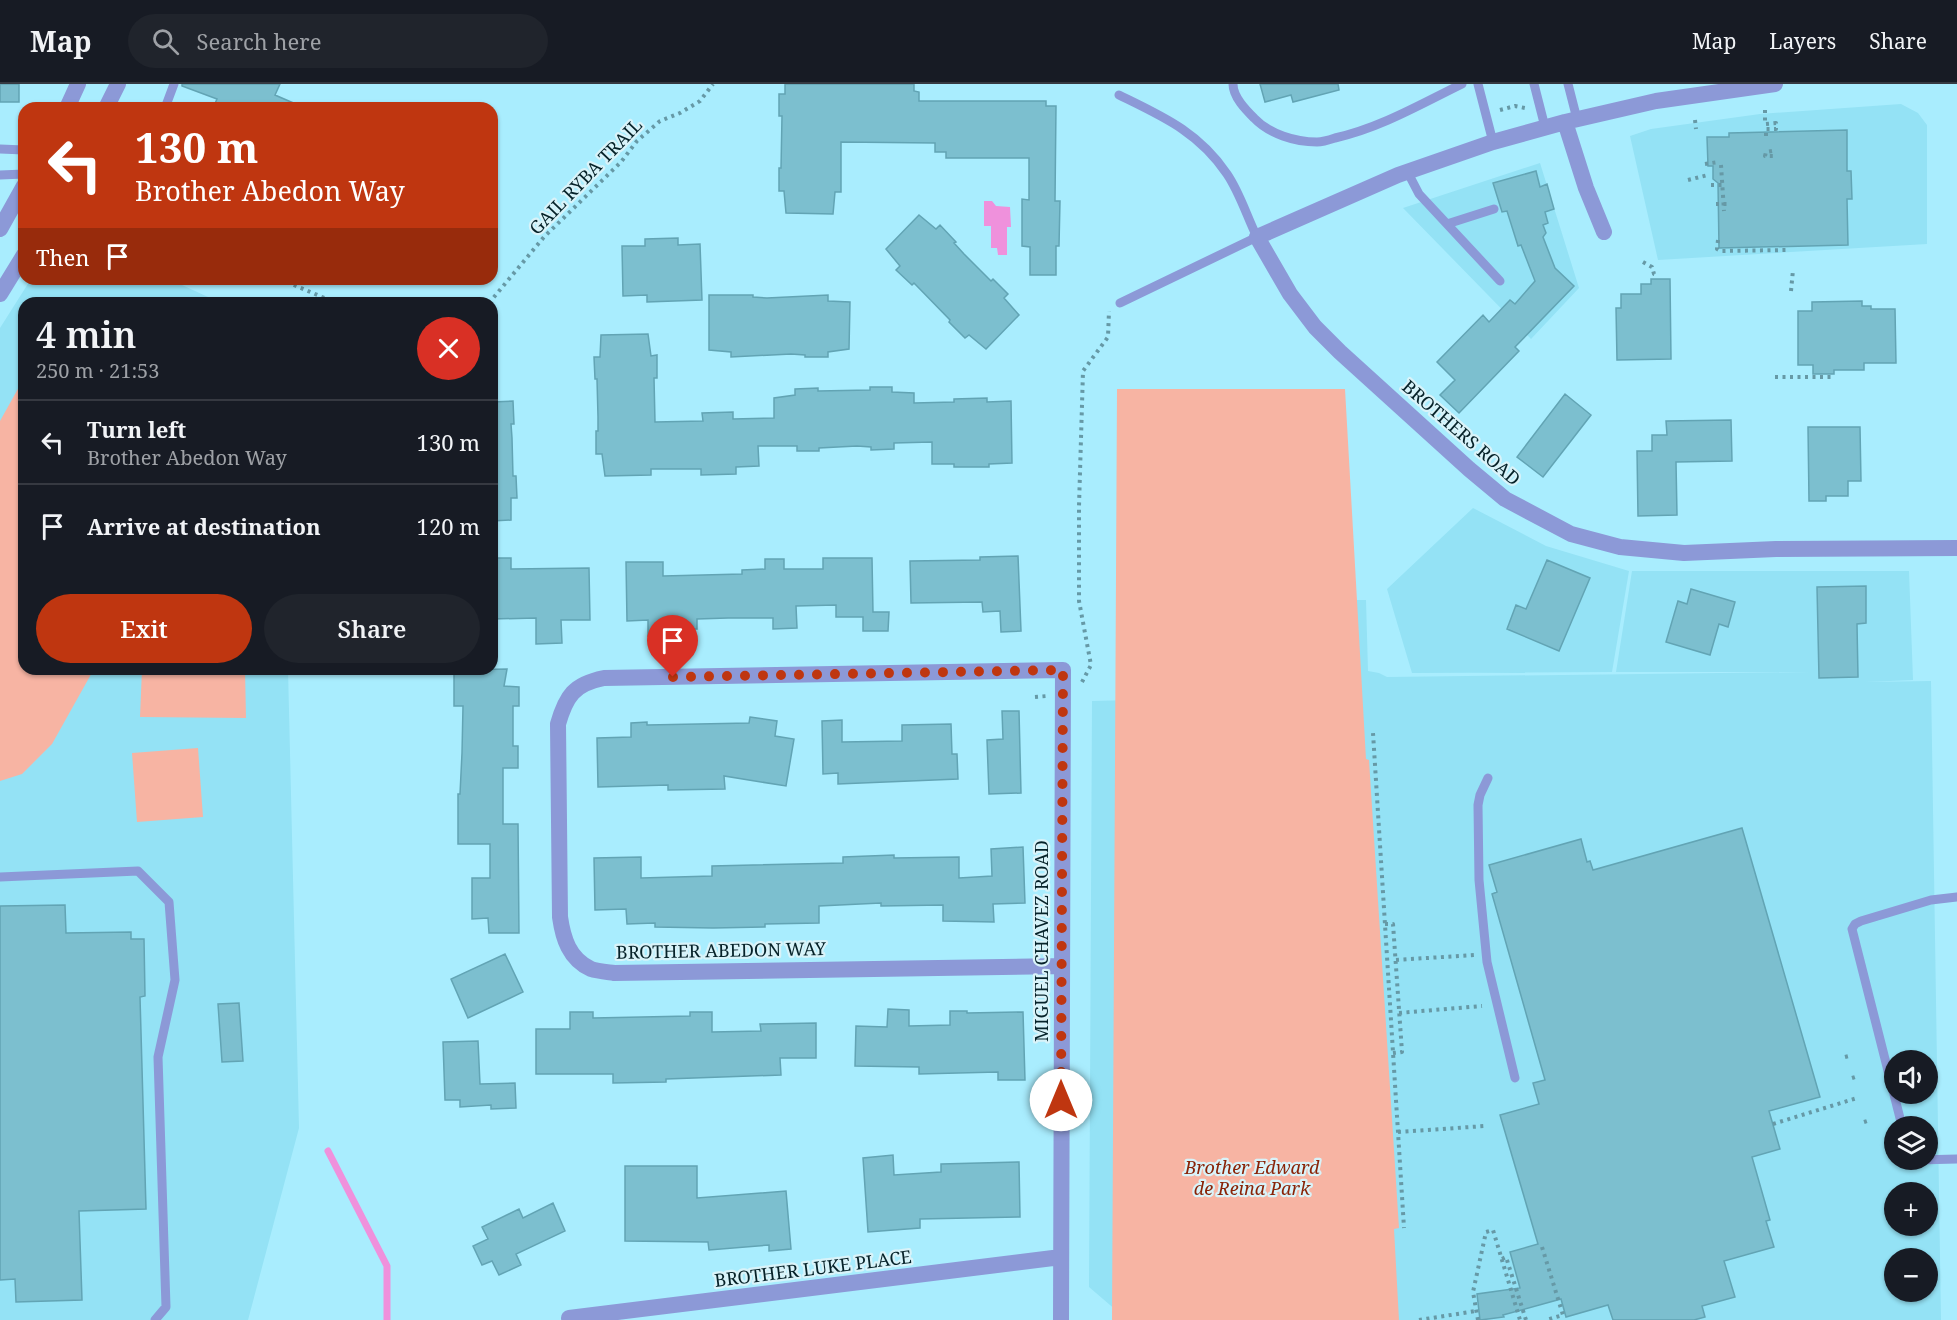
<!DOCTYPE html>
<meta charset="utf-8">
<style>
:root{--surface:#171b24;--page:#20242c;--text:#f1f3f6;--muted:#9ea1a6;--line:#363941;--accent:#bf3610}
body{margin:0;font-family:"Noto Serif",serif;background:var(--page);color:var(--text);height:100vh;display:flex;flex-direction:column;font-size:22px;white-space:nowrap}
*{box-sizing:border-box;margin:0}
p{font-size:20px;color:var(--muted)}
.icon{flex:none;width:33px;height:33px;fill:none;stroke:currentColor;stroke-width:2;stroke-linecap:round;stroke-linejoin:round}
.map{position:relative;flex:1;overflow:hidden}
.drawer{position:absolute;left:18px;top:213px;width:480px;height:378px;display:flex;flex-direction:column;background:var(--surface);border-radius:18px;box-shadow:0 2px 4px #0004}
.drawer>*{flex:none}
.hud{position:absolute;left:18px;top:18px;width:480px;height:183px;border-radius:18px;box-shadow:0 2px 4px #0004;background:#bf3610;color:#fff;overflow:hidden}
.tools{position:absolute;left:1884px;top:966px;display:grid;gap:12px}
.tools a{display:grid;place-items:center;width:54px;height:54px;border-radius:50%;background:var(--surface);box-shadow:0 2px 4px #0004;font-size:30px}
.pin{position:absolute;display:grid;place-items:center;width:51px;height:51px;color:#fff;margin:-62px -26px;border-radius:50% 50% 50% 0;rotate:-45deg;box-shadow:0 0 6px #0007}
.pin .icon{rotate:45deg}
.me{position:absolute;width:66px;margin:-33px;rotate:0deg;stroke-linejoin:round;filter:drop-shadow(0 0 4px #0008)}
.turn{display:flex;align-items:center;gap:21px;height:126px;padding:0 18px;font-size:27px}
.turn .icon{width:78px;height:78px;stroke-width:2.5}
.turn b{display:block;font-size:42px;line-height:51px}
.then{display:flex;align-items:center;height:57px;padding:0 18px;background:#0003;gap:12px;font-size:22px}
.round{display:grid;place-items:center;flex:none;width:63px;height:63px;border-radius:32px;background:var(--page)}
.head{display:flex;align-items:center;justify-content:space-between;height:102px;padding:0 18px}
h1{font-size:36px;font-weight:600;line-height:45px}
.button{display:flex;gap:12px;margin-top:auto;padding:12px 18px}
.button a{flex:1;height:69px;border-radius:36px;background:var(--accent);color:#fff;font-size:24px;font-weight:600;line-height:69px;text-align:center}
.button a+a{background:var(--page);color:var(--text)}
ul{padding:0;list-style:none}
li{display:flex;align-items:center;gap:18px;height:84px;padding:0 18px;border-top:2px solid var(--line)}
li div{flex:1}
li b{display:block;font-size:22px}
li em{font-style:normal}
header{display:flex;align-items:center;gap:36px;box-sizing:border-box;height:84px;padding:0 30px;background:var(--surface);border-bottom:2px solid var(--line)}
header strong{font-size:28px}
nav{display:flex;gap:33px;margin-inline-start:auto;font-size:21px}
.search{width:420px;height:54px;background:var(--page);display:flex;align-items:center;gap:15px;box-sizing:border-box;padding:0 21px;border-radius:33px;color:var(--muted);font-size:22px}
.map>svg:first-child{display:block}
</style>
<header>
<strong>Map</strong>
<div class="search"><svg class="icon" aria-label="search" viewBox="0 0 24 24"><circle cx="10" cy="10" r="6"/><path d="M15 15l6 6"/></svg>Search here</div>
<nav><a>Map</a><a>Layers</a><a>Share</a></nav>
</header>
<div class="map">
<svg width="1957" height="1236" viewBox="0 0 1957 1236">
<rect width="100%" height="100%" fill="#a9edfe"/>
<path fill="#94e2f5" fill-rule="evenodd" d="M 1901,20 L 1918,29 L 1927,41 L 1927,160 L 1658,176 L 1630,52 L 1651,45 L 1760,30 Z
M 1540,79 L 1579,204 L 1531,255 L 1403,124 Z
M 31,195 L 169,195 L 221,219 L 24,219 L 24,585 L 288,585 L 299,1044 L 248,1236 L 0,1236 L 0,244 Z
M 1473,424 L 1546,462 L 1629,487 L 1612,588 L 1412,589 L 1387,505 Z
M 1632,487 L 1909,487 L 1913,596 L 1865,598 L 1931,597 L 1941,1236 L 1125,1236 L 1124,1233 L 1089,1203 L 1092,617 L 1134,616 L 1349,516 L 1366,516 L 1368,587 L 1379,589 L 1387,593 L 1811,588 L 1616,588 ZM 1894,976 L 1928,976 L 1928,1010 L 1894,1010 ZM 1894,1042 L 1928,1042 L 1928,1076 L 1894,1076 ZM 1894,1108 L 1928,1108 L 1928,1142 L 1894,1142 ZM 1894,1174 L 1928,1174 L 1928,1208 L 1894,1208 Z"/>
<path fill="#f7b4a3" d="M 24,294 L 24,585 L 94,585 L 52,660 L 22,690 L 0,697 L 0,337 Z
M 1117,305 L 1345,305 L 1366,675 L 1369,676 L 1399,1144 L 1394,1145 L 1399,1236 L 1112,1236 Z
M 142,585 L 245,585 L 246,634 L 140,633 Z
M 198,664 L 203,733 L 137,738 L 132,669 Z"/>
<path fill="#ef91dc" d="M 984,117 L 992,117 L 996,122 L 1010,123 L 1011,143 L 1007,143 L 1007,171 L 998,171 L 997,164 L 991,164 L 991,142 L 984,142 Z"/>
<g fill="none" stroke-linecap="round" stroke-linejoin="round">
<path stroke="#ef91dc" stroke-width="7" d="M 328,1067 L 387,1182 L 387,1236"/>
</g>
<path fill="#7cbfcf" stroke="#62a4b4" stroke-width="1.5" d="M 0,0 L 19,0 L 19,18 L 0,18 Z
M 182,0 L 280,0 L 275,11 L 305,24 L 213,24 L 217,15 L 182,2 Z
M 785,0 L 914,0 L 914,7 L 919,8 L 919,17 L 1046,17 L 1046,22 L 1056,22 L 1055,117 L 1060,117 L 1059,162 L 1056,162 L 1056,191 L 1030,191 L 1030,163 L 1022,162 L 1022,115 L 1029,116 L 1029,74 L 946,74 L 946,68 L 935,68 L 935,59 L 841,58 L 841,108 L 835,108 L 833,130 L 786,129 L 784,107 L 779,107 L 779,84 L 781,84 L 782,32 L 779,32 L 779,10 L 785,10 Z
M 1260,0 L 1338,0 L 1339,6 L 1293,18 L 1291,11 L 1265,18 Z
M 1847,46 L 1847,87 L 1851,87 L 1852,115 L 1847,115 L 1848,161 L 1719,164 L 1718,99 L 1713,95 L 1713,82 L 1708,82 L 1707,53 L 1729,53 L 1729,49 Z
M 1536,87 L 1540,103 L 1547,100 L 1554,125 L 1545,128 L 1548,139 L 1543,141 L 1546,149 L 1543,153 L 1555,184 L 1574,202 L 1515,263 L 1519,267 L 1459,329 L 1440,311 L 1455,296 L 1437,278 L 1483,231 L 1489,238 L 1510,216 L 1515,220 L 1535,197 L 1521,161 L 1518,162 L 1507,127 L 1502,128 L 1493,99 Z
M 919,131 L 936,145 L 940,141 L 956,158 L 954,159 L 964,170 L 991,197 L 993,195 L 1008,210 L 1004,214 L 1019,231 L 986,265 L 969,251 L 965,254 L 949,238 L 950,236 L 914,199 L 912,201 L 896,186 L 900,182 L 886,165 Z
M 678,154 L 678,161 L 700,160 L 702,216 L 647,218 L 647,211 L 623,212 L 622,162 L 645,162 L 645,155 Z
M 1651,195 L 1670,195 L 1671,275 L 1617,276 L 1616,224 L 1621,224 L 1621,210 L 1641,210 L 1641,200 L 1651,200 Z
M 709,211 L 753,211 L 753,213 L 767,214 L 828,211 L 828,217 L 850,218 L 849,265 L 828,268 L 828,273 L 805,273 L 805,271 L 791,270 L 731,273 L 731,268 L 709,266 Z
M 1862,217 L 1862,222 L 1871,222 L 1871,225 L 1895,225 L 1896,279 L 1864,279 L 1864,286 L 1834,286 L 1834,290 L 1813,290 L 1813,281 L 1798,281 L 1798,227 L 1812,227 L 1812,218 Z
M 648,250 L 651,272 L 657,271 L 657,294 L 654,294 L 655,338 L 703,337 L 702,329 L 733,328 L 733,335 L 774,334 L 774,314 L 795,311 L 795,305 L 818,304 L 818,307 L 870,306 L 870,303 L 892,303 L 892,308 L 914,309 L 914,319 L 954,318 L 954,315 L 987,314 L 987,318 L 1011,317 L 1012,379 L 989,380 L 989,383 L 954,383 L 954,380 L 932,380 L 932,358 L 894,359 L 894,365 L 871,366 L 871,363 L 857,362 L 819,364 L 819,367 L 797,367 L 797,362 L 758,362 L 759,382 L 736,383 L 736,390 L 701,391 L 701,385 L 651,385 L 651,391 L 605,392 L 602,370 L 596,370 L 596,347 L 598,347 L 598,333 L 597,295 L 595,295 L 594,273 L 600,273 L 601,251 Z
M 1565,310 L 1591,331 L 1543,393 L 1517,373 Z
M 513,317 L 514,340 L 511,340 L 512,354 L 513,392 L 516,392 L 517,414 L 511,414 L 511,436 L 492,437 L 492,318 Z
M 1731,336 L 1732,377 L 1676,378 L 1677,431 L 1638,432 L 1637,367 L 1652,367 L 1652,351 L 1667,351 L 1666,337 Z
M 1808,343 L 1860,343 L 1861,397 L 1848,397 L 1848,412 L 1826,412 L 1826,417 L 1809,417 Z
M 1018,472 L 1021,547 L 1001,548 L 1000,527 L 983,528 L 982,518 L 911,519 L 910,477 L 980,476 L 980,473 Z
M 492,474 L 511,474 L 511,485 L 589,484 L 590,536 L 561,536 L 562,559 L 536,560 L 536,534 L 492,535 Z
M 823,474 L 872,474 L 873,528 L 889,528 L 888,547 L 863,547 L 863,533 L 836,533 L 836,521 L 796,522 L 797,544 L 773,545 L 773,534 L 728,534 L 697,535 L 697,545 L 664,545 L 664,552 L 648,552 L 648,536 L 627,537 L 626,478 L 663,478 L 663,492 L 742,490 L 742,486 L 765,485 L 765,475 L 784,475 L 784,485 L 823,485 Z
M 1547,476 L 1590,494 L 1559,567 L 1507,545 L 1516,521 L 1526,525 Z
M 1866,502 L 1866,539 L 1857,540 L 1858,593 L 1819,594 L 1817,503 Z
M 1691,505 L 1735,518 L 1728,543 L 1719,540 L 1710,571 L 1666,558 L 1678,517 L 1687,520 Z
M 507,585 L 504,602 L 519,603 L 519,622 L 513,622 L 513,662 L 518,662 L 518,684 L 503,684 L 503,740 L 518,740 L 519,849 L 489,849 L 488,834 L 472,835 L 472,794 L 490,794 L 490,760 L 458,760 L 458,710 L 460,710 L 462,669 L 463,622 L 454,622 L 454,586 Z
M 1002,627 L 1019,627 L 1021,709 L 989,710 L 987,656 L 1003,655 Z
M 750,633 L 777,637 L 775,652 L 794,655 L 786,702 L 724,692 L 725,705 L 668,706 L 668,701 L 598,703 L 597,654 L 631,653 L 631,639 L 647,638 L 647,641 L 749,639 Z
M 842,636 L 842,658 L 902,657 L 902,641 L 951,640 L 952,670 L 957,670 L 958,695 L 838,700 L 838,689 L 823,690 L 822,637 Z
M 1742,744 L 1820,1013 L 1769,1027 L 1780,1065 L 1752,1073 L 1770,1136 L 1766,1137 L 1774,1163 L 1724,1177 L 1735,1213 L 1702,1222 L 1705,1233 L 1694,1236 L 1613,1236 L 1608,1221 L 1566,1233 L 1561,1215 L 1503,1231 L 1504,1233 L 1480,1236 L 1477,1210 L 1520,1204 L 1510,1168 L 1538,1160 L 1500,1031 L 1539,1020 L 1533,999 L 1545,996 L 1492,810 L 1497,808 L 1489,781 L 1581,755 L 1587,778 L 1590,777 L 1593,786 Z
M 1023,763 L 1025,819 L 993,820 L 994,838 L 943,837 L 943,821 L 881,822 L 881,819 L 819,822 L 819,839 L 765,840 L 765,843 L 713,844 L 655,843 L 655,839 L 627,840 L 626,825 L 595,826 L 594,774 L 641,773 L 641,794 L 712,792 L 712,782 L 843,779 L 843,773 L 894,771 L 894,774 L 959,773 L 959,794 L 992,792 L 991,765 Z
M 65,821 L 66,849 L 131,848 L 131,855 L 144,855 L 145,912 L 140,913 L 146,1125 L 79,1127 L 82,1216 L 16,1218 L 15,1195 L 0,1196 L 0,822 Z
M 505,870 L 523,908 L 468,934 L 451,895 Z
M 239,919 L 243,977 L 222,978 L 218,920 Z
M 888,925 L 909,926 L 909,942 L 950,941 L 950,927 L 967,927 L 967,929 L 1023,928 L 1025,996 L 998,996 L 998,988 L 919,990 L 919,983 L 855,982 L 856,942 L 887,943 Z
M 570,928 L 593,928 L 593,934 L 690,932 L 690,928 L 712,928 L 712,948 L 761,947 L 760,940 L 816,939 L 816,974 L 780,974 L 781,991 L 666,995 L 666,998 L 613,999 L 613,990 L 536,990 L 536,945 L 570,945 Z
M 478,957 L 480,1000 L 515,999 L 516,1024 L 491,1025 L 491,1021 L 460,1023 L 460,1016 L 445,1016 L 443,958 Z
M 893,1071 L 894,1091 L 941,1088 L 941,1080 L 1019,1078 L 1020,1133 L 920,1135 L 920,1144 L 868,1148 L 863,1074 Z
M 625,1082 L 697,1082 L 697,1114 L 786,1107 L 791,1165 L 769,1167 L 769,1161 L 709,1166 L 708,1158 L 625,1157 Z
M 553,1119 L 565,1147 L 516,1170 L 521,1181 L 499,1191 L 492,1177 L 482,1181 L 473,1162 L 488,1155 L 482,1143 L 519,1125 L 523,1134 Z"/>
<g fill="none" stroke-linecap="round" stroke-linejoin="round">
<path stroke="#6699a6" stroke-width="4" stroke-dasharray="3 4.5" stroke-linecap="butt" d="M 1500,26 L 1515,22 L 1525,24
M 1765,26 L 1765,40 L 1776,39 L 1776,45 L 1766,45 L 1766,54
M 1695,36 L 1696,45
M 1772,67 L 1766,68 L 1765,72 L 1774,72
M 1705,80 L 1718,78
M 1721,81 L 1724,127
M 1688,96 L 1708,91
M 1711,101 L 1722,101
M 1716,120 L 1731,120
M 1718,156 L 1717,165 L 1721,167 L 1787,166
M 1643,178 L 1652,183 L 1654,190 L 1657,191
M 280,195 L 336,219
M 1791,207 L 1793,186
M 489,219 L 544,153 L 621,78 L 637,57 L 660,37 L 680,29 L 700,17 L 713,0
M 1775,293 L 1835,293
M 1082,598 L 1091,581 L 1079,517 L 1079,422 L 1083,287 L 1108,253 L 1109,227
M 1035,613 L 1047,612
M 1373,649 L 1404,1144
M 1385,840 L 1393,840 L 1402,968 L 1393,969
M 1396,876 L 1474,871
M 1399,929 L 1482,922
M 1845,973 L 1849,972
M 1852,994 L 1855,993
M 1864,1038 L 1867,1037
M 1773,1040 L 1857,1014
M 1398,1048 L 1485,1042
M 1542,1163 L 1563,1231 L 1546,1236
M 1502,1175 L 1506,1173 L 1526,1236
M 1419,1236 L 1476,1227
M 1478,1236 L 1473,1208 L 1486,1148 L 1493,1146 L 1520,1236"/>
<path stroke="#8c99d7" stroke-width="9" d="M 1233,0 C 1233,13 1246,26 1254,34 C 1269,50 1295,58 1317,58 C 1323,58 1329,56 1335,54 C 1380,44 1421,20 1462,0
M 1478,0 L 1493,58
M 1534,0 L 1545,43
M 1568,0 L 1577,35
M 1119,11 C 1162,32 1199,48 1227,90 C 1240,109 1247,133 1257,153 L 1120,219
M 165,24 L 174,0
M 0,65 L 24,66
M 1407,87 L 1419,110 L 1500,197
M 0,91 L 24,90
M 1447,140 L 1494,125
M 1488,694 L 1480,711 L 1478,721 L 1479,796 L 1487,878 L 1515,994
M 0,793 L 138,787 L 169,818 L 175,896 L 158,973 L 166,1223 L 155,1236
M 1902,1042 L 1852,845 L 1855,840 L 1861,837 L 1931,816 L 1957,813
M 1917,1076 L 1957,1075"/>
<path stroke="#8c99d7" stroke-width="16" d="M 1775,0 L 1656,17 L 1565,38 L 1493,58 L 1398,91 L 1257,153 L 1290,210 L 1315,243 L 1340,268 L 1469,385 L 1505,415 L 1571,450 L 1620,463 L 1684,469 L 1776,465 L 1957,464
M 1565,38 L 1586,104 L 1604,148
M 569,1234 L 1061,1173
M 1061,1236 L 1063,586 L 604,594 C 574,600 566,612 558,640 L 560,833 C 563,854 569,875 591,885 C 597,887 607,888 614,889 L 1062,882"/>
<path stroke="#8c99d7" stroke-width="16" d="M 67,24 L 78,0
M 106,24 L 118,0
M 0,145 L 24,102
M 0,210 L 24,171"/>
</g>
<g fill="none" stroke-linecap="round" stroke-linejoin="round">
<path stroke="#bf3610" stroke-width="10" stroke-dasharray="0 18" d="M 673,593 L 1063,586 L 1061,1016"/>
</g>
<g text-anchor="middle" stroke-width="4.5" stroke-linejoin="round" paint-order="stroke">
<g font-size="18" fill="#062229" stroke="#d9f3f9">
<text transform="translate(586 93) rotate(-46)" y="6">GAIL RYBA TRAIL</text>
<text transform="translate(1461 349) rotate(41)" y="6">BROTHERS ROAD</text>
<text transform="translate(1042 857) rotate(-90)" y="6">MIGUEL CHAVEZ ROAD</text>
<text transform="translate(721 867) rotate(-1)" y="6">BROTHER ABEDON WAY</text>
<text transform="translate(813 1185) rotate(-7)" y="6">BROTHER LUKE PLACE</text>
</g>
<g font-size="18" font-style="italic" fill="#892307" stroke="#d9f3f9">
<text x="1252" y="1090">Brother Edward<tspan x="1252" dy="21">de Reina Park</tspan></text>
</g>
</g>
</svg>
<div class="tools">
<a><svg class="icon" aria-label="sound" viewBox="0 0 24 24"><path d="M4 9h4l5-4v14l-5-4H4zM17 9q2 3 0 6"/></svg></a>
<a><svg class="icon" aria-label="layers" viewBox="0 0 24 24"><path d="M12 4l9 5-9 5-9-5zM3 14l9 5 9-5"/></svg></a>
<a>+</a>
<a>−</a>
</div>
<div class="pin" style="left:673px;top:593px;background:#d93025"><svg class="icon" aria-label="arrive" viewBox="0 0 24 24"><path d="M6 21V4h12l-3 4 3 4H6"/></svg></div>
<svg class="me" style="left:1061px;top:1016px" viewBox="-20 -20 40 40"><circle r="19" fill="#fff"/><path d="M0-13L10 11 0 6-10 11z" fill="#bf3610"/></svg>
<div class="hud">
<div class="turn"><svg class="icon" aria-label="left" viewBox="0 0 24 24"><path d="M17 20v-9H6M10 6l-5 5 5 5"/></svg><div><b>130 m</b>Brother Abedon Way</div></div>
<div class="then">Then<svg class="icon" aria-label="arrive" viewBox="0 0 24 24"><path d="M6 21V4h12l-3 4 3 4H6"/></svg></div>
</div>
<section class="drawer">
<div class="head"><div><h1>4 min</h1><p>250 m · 21:53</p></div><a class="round" style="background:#d93025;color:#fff"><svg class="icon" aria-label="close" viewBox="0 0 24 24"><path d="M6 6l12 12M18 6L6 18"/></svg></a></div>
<ul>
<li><svg class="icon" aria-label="left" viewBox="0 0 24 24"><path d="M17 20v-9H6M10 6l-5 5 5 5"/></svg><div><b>Turn left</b><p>Brother Abedon Way</p></div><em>130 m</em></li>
<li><svg class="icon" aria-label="arrive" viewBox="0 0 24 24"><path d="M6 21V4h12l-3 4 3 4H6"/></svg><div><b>Arrive at destination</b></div><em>120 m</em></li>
</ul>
<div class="button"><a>Exit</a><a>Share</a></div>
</section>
</div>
